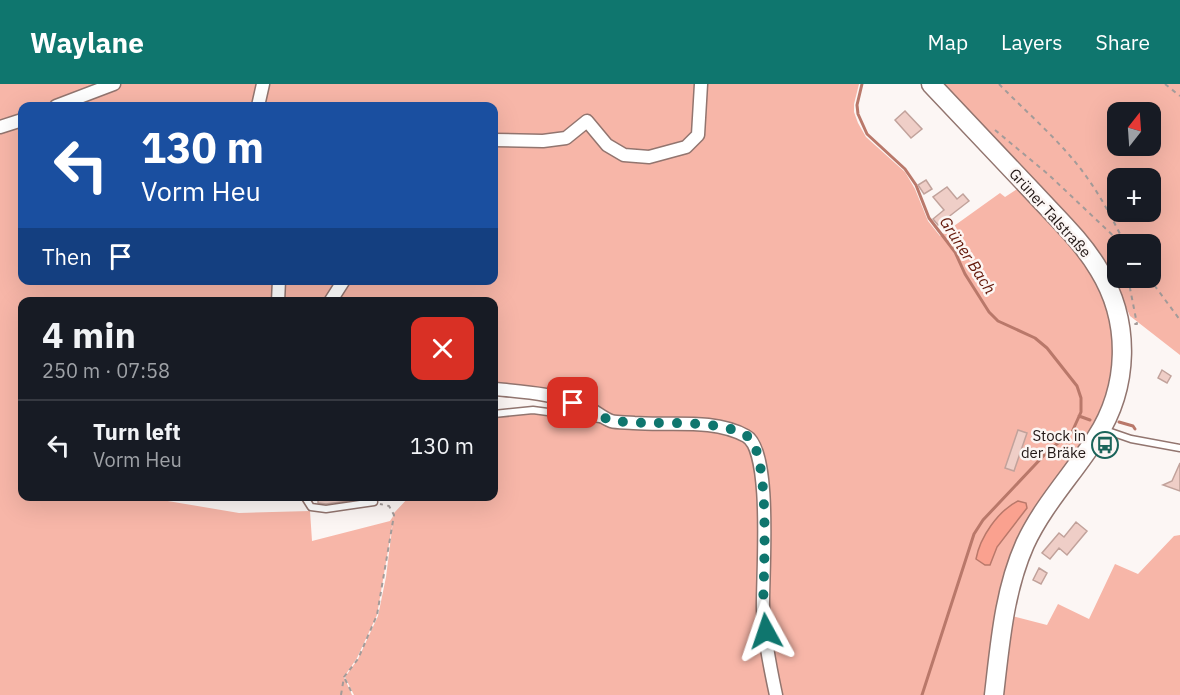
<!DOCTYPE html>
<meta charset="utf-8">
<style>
:root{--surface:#171b24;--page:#20242c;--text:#f1f3f6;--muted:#9ea1a6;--line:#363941;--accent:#0f766e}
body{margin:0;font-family:"IBM Plex Sans",sans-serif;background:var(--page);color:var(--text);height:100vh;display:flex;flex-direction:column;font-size:22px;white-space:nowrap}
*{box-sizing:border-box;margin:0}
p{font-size:20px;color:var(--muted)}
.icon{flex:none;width:33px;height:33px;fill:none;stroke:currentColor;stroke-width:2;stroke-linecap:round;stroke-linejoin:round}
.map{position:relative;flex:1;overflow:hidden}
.details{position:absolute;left:18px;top:213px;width:480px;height:204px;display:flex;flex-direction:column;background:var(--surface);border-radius:12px;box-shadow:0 6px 24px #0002}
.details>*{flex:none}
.guide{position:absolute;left:18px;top:18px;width:480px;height:183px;border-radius:12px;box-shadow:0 6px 24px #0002;background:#1a4fa0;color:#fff;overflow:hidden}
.needle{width:39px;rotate:17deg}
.fabs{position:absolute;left:1107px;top:18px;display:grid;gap:12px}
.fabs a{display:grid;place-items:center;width:54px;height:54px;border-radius:12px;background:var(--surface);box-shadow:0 6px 24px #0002;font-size:30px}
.pin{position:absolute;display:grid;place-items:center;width:51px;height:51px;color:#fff;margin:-26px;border-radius:12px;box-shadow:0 3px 9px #0006}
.me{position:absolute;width:66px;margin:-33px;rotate:355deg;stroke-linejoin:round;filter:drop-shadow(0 0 4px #0008)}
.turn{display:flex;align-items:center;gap:21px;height:126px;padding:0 24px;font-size:27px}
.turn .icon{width:78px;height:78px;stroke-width:2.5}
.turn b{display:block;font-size:42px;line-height:51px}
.then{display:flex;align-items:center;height:57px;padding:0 24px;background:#0003;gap:12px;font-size:22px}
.round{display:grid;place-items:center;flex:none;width:63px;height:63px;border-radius:12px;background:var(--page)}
.headline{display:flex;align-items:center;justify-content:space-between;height:102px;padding:0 24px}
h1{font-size:36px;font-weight:800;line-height:45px}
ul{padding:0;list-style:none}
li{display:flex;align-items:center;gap:18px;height:90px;padding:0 24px;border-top:2px solid var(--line)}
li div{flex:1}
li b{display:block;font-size:22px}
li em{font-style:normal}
header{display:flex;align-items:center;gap:36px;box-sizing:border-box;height:84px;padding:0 30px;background:var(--accent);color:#fff}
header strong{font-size:28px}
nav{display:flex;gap:33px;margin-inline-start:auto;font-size:21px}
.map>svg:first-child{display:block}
</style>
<header>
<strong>Waylane</strong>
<nav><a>Map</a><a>Layers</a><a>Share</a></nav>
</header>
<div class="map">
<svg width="1180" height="611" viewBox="0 0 1180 611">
<rect width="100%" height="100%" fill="#fcf6f4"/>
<path fill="#f7b6a8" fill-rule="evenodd" d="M 0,0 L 106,0 L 48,22 L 22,22 L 22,32 L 0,40 Z
M 108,0 L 698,0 C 698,11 699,43 694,51 C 686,61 677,62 665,65 C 620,74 616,66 587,33 L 565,51 L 494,52 L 494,22 L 63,22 Z
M 704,0 L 859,0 L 854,20 L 854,28 L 858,39 L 866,53 L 905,88 L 915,105 L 928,137 L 940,152 L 1000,109 L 1005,113 L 1022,102 L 1080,171 L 1106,209 L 1113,240 L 1114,285 L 1101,333 L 1041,419 L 989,611 L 778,611 L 772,587 L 760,370 L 731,345 L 611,335 L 588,322 L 494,304 L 494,218 L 332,218 L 346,197 L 494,196 L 494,58 L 542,59 L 586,42 L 626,75 L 689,64 Z
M 944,0 L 1180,0 L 1180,271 L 1130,232 L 1117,203 L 1016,80 ZM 1118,28 L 1150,28 L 1150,62 L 1118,62 ZM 1118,94 L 1150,94 L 1150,128 L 1118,128 ZM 1118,160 L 1150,160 L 1150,194 L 1118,194 Z
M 22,38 L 22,196 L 278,197 L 276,217 L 22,218 L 22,412 L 144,413 L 239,429 L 310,427 L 312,457 L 390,437 L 394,431 L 377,531 L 357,574 L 344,593 L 352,611 L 0,611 L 0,45 Z
M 282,197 L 341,197 L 328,217 L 281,218 Z
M 533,327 L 707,343 L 745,354 L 757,370 L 761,526 L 775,611 L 354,611 L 345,593 L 358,575 L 378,532 L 386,493 L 394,429 L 409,413 L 494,412 L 494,332 Z
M 1180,451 L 1180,611 L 1001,611 L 1012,532 L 1047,541 L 1058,520 L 1089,535 L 1115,480 L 1138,490 L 1174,452 Z"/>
<path fill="#faa18f" stroke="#b9786a" stroke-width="1.5" d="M 1018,417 L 1026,419 L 1027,424 L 997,463 L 990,481 L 985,481 L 976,475 C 980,453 998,427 1018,417 Z"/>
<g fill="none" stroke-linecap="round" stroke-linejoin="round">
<path stroke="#b9786a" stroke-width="3" d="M 862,0 L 857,21 L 858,30 L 867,50 L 905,85 L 916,101 L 929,134 L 955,168 L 965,190 L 989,228 L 998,237 L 1035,254 L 1047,264 L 1077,302 L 1081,314 L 1081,328 L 1072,348 L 1048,367 L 983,436 L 974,450 L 922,611
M 1079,332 L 1090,336
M 1119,338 L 1133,342 L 1135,345"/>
</g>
<path fill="#efcec7" stroke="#c1a29b" stroke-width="1.5" d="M 905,27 L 922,45 L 911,54 L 895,36 Z
M 926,96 L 932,105 L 924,110 L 918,101 Z
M 947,103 L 957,115 L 963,110 L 969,117 L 938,141 L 933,135 L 944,126 L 933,113 Z
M 1162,286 L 1171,292 L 1167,299 L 1158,294 Z
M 1018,346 L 1027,349 L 1014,387 L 1005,384 Z
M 1180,379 L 1180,407 L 1163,401 L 1172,397 Z
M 318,412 L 348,412 L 348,417 L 326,420 L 318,419 Z
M 1076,438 L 1087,447 L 1067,471 L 1059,464 L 1050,475 L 1042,469 L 1059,449 L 1064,453 Z
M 1039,484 L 1047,489 L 1041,500 L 1033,496 Z"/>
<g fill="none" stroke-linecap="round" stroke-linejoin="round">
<defs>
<path id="lane" d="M 494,330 L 533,326 L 600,335
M 1102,345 L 1131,355 L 1180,364
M 304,412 L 311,423 L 326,425 L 374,418"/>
<path id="street" d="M 56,22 L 114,0
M 258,22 L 263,0
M 0,43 L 22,36
M 494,56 L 543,57 L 566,54 L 587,37 L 607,61 L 624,71 L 649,73 L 686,63 L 698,51 L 701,0
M 278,218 L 279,196
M 330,218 L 344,196
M 494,305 C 525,308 558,310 587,323 C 595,327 603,334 611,337 C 618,339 627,338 634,339 C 670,342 713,334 746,352 C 773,366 762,495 763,525 C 764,554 770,583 776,611"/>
<path id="secondary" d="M 931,0 C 966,37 1000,73 1034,109 C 1057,134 1082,157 1099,186 C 1131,238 1129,303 1096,354 C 1073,390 1043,421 1025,460 C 1004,507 1000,560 994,611"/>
</defs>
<use href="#lane" stroke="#92756f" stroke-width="9"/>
<use href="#street" stroke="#92756f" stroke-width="15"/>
<use href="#secondary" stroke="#92756f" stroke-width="21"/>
<path stroke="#a39b99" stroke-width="2" stroke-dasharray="4.5 4.5" stroke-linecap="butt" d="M 999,0 C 1029,31 1064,60 1088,95 C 1103,116 1114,138 1125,160
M 1165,0 L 1180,12
M 995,46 L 1049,91 L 1122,160
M 1128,194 L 1137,240 L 1132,240
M 1149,194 L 1180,236
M 345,595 L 353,611
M 341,611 L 344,593 L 358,575 L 377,531 L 394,431 L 389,422 L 380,420"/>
<use href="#lane" stroke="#fff" stroke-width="6"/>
<use href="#street" stroke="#fff" stroke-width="12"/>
<use href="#secondary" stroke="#fff" stroke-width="18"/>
</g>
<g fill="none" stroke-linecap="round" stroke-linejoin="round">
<path stroke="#0f766e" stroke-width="10" stroke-dasharray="0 18" d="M 573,319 C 587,323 601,335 615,337 C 652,342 716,333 747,352 C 772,367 763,497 763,528 L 766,547"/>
</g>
<defs>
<symbol id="bus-ring" viewBox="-11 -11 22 22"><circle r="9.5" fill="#fcf6f4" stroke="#1b645a" stroke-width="1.5"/><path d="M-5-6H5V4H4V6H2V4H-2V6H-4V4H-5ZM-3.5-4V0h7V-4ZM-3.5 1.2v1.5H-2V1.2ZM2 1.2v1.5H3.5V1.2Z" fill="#1b645a"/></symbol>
</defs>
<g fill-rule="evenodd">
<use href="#bus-ring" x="1090" y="346" width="30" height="30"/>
</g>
<g text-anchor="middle" stroke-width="5" stroke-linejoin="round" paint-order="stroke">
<g font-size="15" fill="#221715" stroke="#fcf6f4">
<text transform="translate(1050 129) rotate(48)" y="5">Grüner Talstraße</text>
</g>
<g font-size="15" fill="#221715" stroke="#fcf6f4" text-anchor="end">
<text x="1086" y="357">Stock in<tspan x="1086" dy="17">der Bräke</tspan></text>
</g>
<g font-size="16" font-style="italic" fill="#631709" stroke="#fcf6f4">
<text transform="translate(968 171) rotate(57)" y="6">Grüner Bach</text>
</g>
</g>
</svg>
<div class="fabs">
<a><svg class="needle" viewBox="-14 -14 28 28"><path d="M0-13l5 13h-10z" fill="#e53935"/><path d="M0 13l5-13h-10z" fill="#9ea1a6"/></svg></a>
<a>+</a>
<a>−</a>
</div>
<div class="pin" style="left:573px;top:319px;background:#d93025"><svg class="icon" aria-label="arrive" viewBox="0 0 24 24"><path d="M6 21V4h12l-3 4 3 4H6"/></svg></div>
<svg class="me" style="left:766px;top:547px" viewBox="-20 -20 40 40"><path d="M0-17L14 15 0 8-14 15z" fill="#0f766e" stroke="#fff" stroke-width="4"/></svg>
<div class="guide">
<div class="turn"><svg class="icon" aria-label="left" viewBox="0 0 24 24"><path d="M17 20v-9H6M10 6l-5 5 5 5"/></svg><div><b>130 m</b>Vorm Heu</div></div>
<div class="then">Then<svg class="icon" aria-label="arrive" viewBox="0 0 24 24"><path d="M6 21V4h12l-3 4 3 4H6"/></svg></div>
</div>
<section class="details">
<div class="headline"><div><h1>4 min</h1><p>250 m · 07:58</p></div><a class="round" style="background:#d93025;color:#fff"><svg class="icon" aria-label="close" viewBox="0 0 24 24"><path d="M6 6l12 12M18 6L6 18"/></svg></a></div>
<ul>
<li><svg class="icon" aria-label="left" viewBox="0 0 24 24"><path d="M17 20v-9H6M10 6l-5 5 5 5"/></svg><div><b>Turn left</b><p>Vorm Heu</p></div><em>130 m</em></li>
</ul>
</section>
</div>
